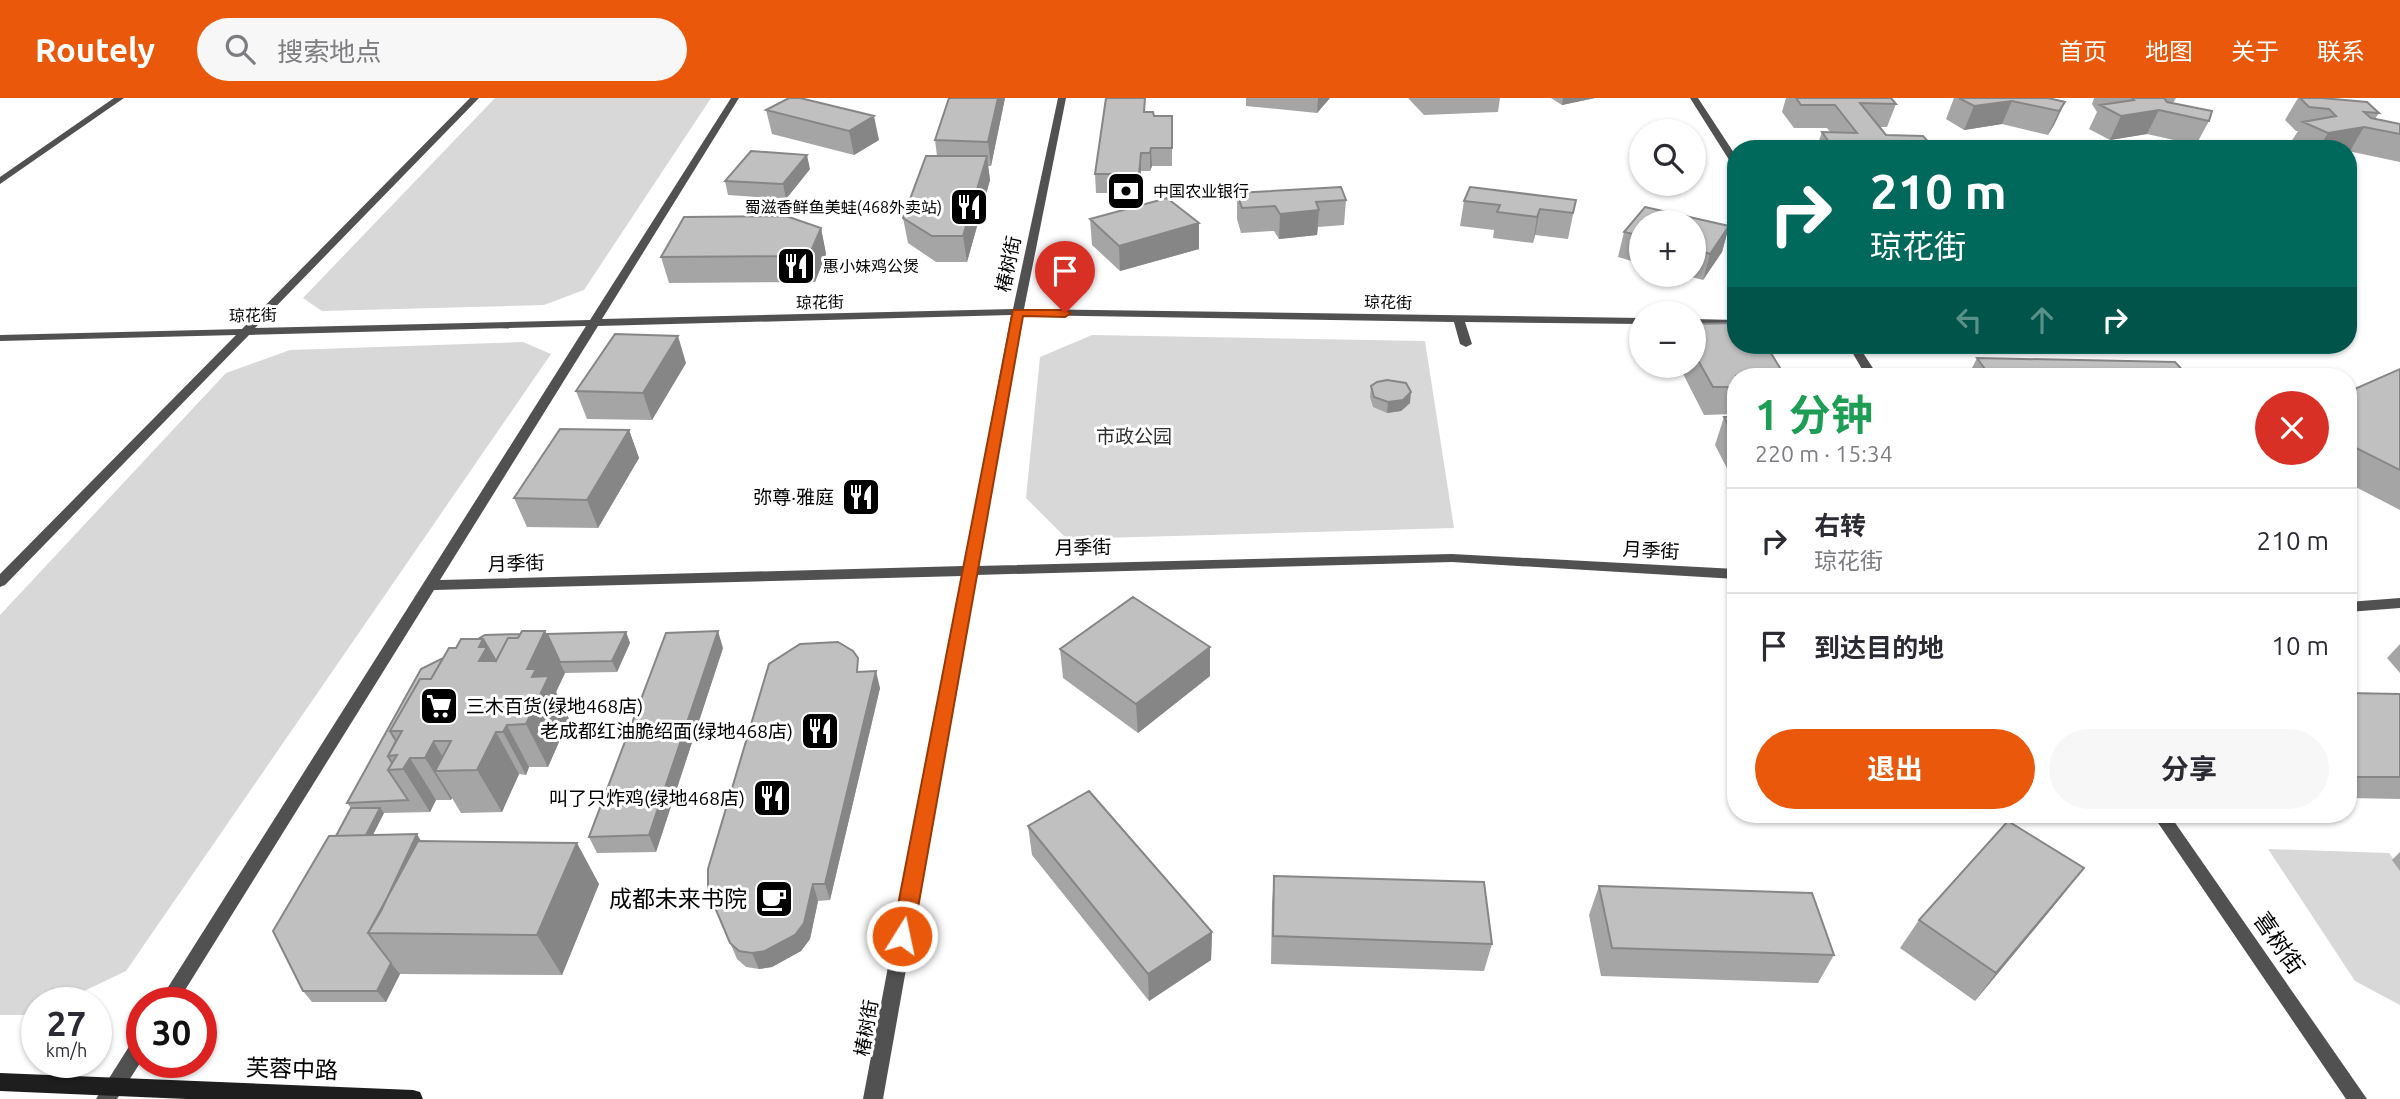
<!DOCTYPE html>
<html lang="zh">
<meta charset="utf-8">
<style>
:root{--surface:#fff;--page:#f7f7f7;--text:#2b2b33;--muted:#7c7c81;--line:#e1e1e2;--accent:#ea580c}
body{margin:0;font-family:Ubuntu,"Noto Sans SC",sans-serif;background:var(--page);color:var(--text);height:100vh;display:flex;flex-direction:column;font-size:26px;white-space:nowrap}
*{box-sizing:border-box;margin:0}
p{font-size:23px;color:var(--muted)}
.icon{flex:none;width:38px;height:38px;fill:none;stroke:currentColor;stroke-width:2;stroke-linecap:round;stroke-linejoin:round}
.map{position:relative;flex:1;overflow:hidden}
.side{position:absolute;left:1727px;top:270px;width:630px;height:455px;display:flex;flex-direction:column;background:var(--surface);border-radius:28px;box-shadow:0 2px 5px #0004}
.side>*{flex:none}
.top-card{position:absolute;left:1727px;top:42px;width:630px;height:214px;border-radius:28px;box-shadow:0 2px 5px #0004;background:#00695c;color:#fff;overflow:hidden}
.buttons{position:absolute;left:1629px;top:21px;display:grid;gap:14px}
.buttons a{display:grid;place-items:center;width:77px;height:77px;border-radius:50%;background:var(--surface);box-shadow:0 2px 5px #0004;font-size:35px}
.speed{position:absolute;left:21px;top:889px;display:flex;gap:14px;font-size:35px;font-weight:700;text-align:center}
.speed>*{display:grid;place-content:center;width:91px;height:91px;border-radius:50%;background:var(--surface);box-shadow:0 2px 5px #0004;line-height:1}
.speed small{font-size:18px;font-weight:400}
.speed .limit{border:10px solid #d22;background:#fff;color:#111}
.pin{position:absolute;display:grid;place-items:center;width:60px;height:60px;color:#fff;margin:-72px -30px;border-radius:50% 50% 50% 0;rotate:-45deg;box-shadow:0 0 7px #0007}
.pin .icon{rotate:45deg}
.me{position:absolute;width:77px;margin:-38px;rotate:10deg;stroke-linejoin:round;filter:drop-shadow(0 0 5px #0008)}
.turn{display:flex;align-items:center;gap:24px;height:147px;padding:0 28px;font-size:32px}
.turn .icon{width:91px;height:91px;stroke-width:2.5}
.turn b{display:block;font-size:49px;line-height:60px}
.lanes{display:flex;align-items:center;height:66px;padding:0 28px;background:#0003;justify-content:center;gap:35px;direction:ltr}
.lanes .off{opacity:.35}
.round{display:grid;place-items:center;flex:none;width:74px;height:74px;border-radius:37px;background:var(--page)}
.summary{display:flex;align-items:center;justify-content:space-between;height:119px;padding:0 28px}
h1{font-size:42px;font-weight:700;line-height:52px;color:#1e9e55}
.cta{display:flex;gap:14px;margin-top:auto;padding:14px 28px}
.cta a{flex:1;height:80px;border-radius:42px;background:var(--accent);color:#fff;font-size:28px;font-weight:700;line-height:80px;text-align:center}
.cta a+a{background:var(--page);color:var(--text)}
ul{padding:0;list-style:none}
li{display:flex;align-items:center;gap:21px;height:105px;padding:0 28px;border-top:2px solid var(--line)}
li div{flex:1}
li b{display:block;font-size:26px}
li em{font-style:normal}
header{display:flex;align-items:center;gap:42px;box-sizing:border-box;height:98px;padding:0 35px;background:var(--accent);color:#fff}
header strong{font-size:33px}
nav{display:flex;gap:38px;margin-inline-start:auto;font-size:24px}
.search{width:490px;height:63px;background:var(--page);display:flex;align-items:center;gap:18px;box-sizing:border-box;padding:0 24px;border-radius:38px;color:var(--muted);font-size:26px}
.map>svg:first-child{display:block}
</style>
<header>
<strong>Routely</strong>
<div class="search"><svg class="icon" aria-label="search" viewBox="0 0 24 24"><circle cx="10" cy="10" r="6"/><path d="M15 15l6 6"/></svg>搜索地点</div>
<nav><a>首页</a><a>地图</a><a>关于</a><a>联系</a></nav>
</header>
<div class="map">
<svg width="2400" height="1001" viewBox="0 0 2400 1001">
<rect width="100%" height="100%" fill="#fff"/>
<path fill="#d8d8d8" d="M 495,0 L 711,0 L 584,192 L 544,207 L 322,213 L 303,200 Z
M 1092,237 L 1425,243 L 1454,430 L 1067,441 L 1026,400 L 1040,259 Z
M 523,244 L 551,256 L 126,873 L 59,905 L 37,905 L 37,916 L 34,917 L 0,917 L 0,517 L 226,275 L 290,252 Z
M 2268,751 L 2389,755 L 2400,770 L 2400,907 L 2355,883 Z"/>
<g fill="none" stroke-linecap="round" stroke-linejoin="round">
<path fill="#515151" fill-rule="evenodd" d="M 114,0 L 124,0 L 0,86 L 0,79 Z
M 470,0 L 479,0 L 255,230 L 590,222 L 731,0 L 739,0 L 602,221 L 1013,211 L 1058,0 L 1066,0 L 1024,211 L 1642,220 L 1642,226 L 1465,224 L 1472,246 L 1466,249 L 1460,246 L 1454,224 L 1022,217 L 977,468 L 1452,456 L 1736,471 L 1736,481 L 1452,464 L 976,477 L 883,1001 L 863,1001 L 962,478 L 434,492 L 177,905 L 158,905 L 586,228 L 249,237 L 5,487 L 0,489 L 0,476 L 236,237 L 0,243 L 0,237 L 242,231 ZM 1011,217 L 964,468 L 440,482 L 598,228 Z
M 1690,0 L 1698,0 L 1736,58 L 1736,68 L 1731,65 Z
M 1694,221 L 1736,222 L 1736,228 L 1694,227 Z
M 1848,247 L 1858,247 L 1878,278 L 1866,278 Z
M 2400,500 L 2400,510 L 2348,514 L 2348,504 Z
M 2152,716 L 2169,716 L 2367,1001 L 2346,1001 Z
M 142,936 L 142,962 L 117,1001 L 96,1001 L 135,939 Z"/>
<path fill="#1e1e1e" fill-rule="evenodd" d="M 0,975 L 413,992 L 420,994 L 423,1001 L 187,1001 L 0,993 Z"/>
</g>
<path fill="#a5a5a5" d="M 789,0 L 879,42 L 854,57 L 772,36 L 766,12 Z
M 1005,0 L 991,68 L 988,68 L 990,82 L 967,164 L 936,164 L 908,145 L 903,120 L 937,58 L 935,42 Z
M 1246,0 L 1330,0 L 1317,15 L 1246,8 Z
M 1408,0 L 1500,0 L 1498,14 L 1424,17 Z
M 1551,0 L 1595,0 L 1562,7 Z
M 1786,0 L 1891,0 L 1896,6 L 1887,29 L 1880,29 L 1886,37 L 1935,51 L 1816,51 L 1822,34 L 1830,34 L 1827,30 L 1794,30 L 1782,14 Z
M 1954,0 L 2048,0 L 2065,4 L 2054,27 L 2048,37 L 2002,26 L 1964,32 L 1946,21 Z
M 2094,0 L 2176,0 L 2173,5 L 2209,23 L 2196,47 L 2147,36 L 2110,42 L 2089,31 L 2097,14 L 2092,6 Z
M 2298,0 L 2322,0 L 2379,15 L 2375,21 L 2400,26 L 2400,64 L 2348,53 L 2348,51 L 2296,51 L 2289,47 L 2298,33 L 2296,33 L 2285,22 Z
M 1146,14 L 1154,18 L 1172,18 L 1172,68 L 1152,68 L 1150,73 L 1141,73 L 1139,95 L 1096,95 L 1095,76 Z
M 810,71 L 786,101 L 728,97 L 725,83 Z
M 1237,95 L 1346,102 L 1344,127 L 1318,129 L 1317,137 L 1279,141 L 1274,133 L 1241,135 L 1237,121 Z
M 1576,102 L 1568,141 L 1535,137 L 1533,145 L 1493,140 L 1494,132 L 1460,128 L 1464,103 Z
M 1645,109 L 1729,128 L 1722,154 L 1703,182 L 1684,177 L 1694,177 L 1694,124 L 1642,124 L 1642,166 L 1618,159 L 1624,134 Z
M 1090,121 L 1199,125 L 1199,151 L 1120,173 L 1092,147 Z
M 821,130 L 826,156 L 815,184 L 669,185 L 661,159 Z
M 1694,226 L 1736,278 L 1736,316 L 1704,317 L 1679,268 L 1694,268 Z
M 1977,260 L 2188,278 L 1968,278 Z
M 686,265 L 652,322 L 587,321 L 576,293 Z
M 2400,271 L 2400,412 L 2348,385 L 2348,294 Z
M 1371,288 L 1410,305 L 1401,313 L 1387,315 L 1373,309 L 1370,299 Z
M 1724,319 L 1736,319 L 1736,388 L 1715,347 Z
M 629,332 L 639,360 L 598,430 L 527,429 L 514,400 Z
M 545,533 L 547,536 L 626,534 L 630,545 L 617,574 L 565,575 L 556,594 L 569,621 L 548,669 L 529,669 L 526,677 L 519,676 L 502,714 L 461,715 L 452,700 L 451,702 L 436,702 L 430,714 L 384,715 L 373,737 L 421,743 L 599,786 L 562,877 L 400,876 L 386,904 L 312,904 L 303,893 L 336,738 L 351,710 L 347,705 L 421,571 L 443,560 L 456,550 L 478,541 Z
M 2400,546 L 2400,575 L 2387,560 Z
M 1210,549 L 1210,578 L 1138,635 L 1063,580 L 1060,551 Z
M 723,550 L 656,754 L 597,755 L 589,739 Z
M 861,574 L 880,590 L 830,802 L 818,803 L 810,841 L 801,853 L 772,869 L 759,871 L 746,869 L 737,861 L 708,793 Z
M 2348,595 L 2400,596 L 2400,701 L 2348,700 Z
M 1028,728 L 1212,834 L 1211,862 L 1149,903 L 1032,757 Z
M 2400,754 L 2400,773 L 2392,762 Z
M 1274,778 L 1492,846 L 1484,873 L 1271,866 L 1272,806 Z
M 1599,788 L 1834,857 L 1818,885 L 1601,878 L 1589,817 Z
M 2062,798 L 1975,903 L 1900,850 L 1919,822 Z"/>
<path fill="#868686" d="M 998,0 L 1005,0 L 991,68 L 988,44 Z
M 1318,0 L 1330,0 L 1317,15 Z
M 1563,0 L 1595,0 L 1562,7 Z
M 2012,3 L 2002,26 L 1964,32 L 1974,8 Z
M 2065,4 L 2054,27 L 2048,37 L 2059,13 Z
M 2159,12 L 2147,36 L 2110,42 L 2121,18 Z
M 874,18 L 879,42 L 854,57 L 849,33 Z
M 2364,29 L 2350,53 L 2348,53 L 2348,51 L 2318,51 L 2328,35 Z
M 1151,50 L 1152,68 L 1150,73 L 1150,55 Z
M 1141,55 L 1141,73 L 1139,95 L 1139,76 Z
M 807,57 L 810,71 L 786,101 L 783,86 Z
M 987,58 L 990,82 L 967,164 L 963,138 Z
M 1540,111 L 1535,137 L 1533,145 L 1537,119 Z
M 1319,112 L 1317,137 L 1279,141 L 1280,116 Z
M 1199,125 L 1199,151 L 1120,173 L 1119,148 Z
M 1729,128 L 1722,154 L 1703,182 L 1710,156 Z
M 821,130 L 826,156 L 815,184 L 809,158 Z
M 678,238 L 686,265 L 652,322 L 643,295 Z
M 1411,294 L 1410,305 L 1401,313 L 1387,315 L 1388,304 Z
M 629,332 L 639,360 L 598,430 L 587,402 Z
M 545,533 L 565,575 L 556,594 L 569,621 L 548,669 L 526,626 L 527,571 Z
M 718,533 L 723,550 L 656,754 L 649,737 Z
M 626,534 L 630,545 L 617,574 L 612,563 Z
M 483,541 L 509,591 L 479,563 L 479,549 Z
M 1210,549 L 1210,578 L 1138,635 L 1136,606 Z
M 876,573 L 880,590 L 830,802 L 825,786 Z
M 445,624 L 434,644 L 451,673 L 435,673 L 452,700 L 451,702 L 425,660 Z
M 507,627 L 529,669 L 526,677 L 503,634 Z
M 496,634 L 519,676 L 502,714 L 477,672 Z
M 410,660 L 436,702 L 430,714 L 403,671 Z
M 380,710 L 384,715 L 367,748 L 363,743 Z
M 417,736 L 424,748 L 375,824 Z
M 577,745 L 599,786 L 562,877 L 537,837 Z
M 2084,770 L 2062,798 L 1975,903 L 1996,875 Z
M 813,786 L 818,803 L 810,841 L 801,853 L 772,869 L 759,871 L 752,855 Z
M 1212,834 L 1211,862 L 1149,903 L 1148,876 Z
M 391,865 L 400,876 L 386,904 L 377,893 Z"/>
<path fill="#c0c0c0" stroke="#868686" stroke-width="2" d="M 789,0 L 800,0 L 874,18 L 849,33 L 766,12 Z
M 949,0 L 998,0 L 988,44 L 935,42 Z
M 1106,0 L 1145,0 L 1144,14 L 1153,14 L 1154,18 L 1172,18 L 1172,50 L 1151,50 L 1150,55 L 1141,55 L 1139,76 L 1095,76 Z
M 1796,0 L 1891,0 L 1896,6 L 1860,5 L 1886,37 L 1923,38 L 1935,51 L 1833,50 L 1822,34 L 1857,35 L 1835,7 L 1801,7 Z
M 1959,0 L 2048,0 L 2065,4 L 2059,13 L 2012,3 L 1974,8 Z
M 2132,0 L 2164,0 L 2167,4 L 2212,13 L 2209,23 L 2159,12 L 2121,18 L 2100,7 L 2134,2 Z
M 2300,0 L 2322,0 L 2367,4 L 2379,15 L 2364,14 L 2371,20 L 2400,26 L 2400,36 L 2364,29 L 2328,35 L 2303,24 L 2336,18 L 2329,11 L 2309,9 Z
M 751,53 L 807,57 L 783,86 L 725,83 Z
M 926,58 L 987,58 L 963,138 L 932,138 L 903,120 Z
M 1341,89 L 1346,102 L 1316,104 L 1319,112 L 1280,116 L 1275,108 L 1242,110 L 1237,95 Z
M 1470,89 L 1576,102 L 1573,115 L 1540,111 L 1537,119 L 1497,114 L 1500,107 L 1464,103 Z
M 1167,100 L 1199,125 L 1119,148 L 1090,121 Z
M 1645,109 L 1729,128 L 1710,156 L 1694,151 L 1694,124 L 1642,124 L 1642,138 L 1624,134 Z
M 786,118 L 821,130 L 809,158 L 661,159 L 684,119 Z
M 1736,225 L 1736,247 L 1766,247 L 1785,278 L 1736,278 L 1736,289 L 1713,289 L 1694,255 L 1694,226 Z
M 615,236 L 678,238 L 643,295 L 576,293 Z
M 1977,260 L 2175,264 L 2188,278 L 1990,278 Z
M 2400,271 L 2400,372 L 2348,346 L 2348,294 Z
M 1387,282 L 1406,285 L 1411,294 L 1403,302 L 1388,304 L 1374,299 L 1371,288 L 1377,284 Z
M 1724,319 L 1736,319 L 1736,341 Z
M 560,331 L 629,332 L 587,402 L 514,400 Z
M 1133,499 L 1210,549 L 1136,606 L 1060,551 Z
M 522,533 L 545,533 L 527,571 L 536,571 L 532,579 L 549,578 L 526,626 L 507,627 L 503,634 L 496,634 L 477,672 L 435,673 L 451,643 L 434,643 L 425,660 L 410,660 L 403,671 L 388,672 L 397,657 L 388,658 L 402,633 L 390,633 L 420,581 L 431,581 L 449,550 L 456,550 L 461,541 L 483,541 L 479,549 L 487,549 L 479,563 L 496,563 L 508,540 L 518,540 Z
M 718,533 L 649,737 L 589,739 L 666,535 Z
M 626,534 L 612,563 L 560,564 L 547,536 Z
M 520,536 L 518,540 L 508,540 L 496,563 L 483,541 L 478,541 L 485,537 Z
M 838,544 L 853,553 L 858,560 L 857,574 L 876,573 L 825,786 L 813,786 L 804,825 L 795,837 L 765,853 L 752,855 L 739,853 L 730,845 L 708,793 L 708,771 L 769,566 L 800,546 Z
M 443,560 L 431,581 L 420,581 L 390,633 L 396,643 L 388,658 L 392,665 L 388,672 L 408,702 L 347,705 L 421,571 Z
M 2348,595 L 2400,596 L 2400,679 L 2348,679 Z
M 1089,693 L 1212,834 L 1148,876 L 1028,728 Z
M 351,710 L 380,710 L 366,737 L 336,738 Z
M 2008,723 L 2084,770 L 1996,875 L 1919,822 Z
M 417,736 L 381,813 L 368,835 L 391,865 L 377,893 L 303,893 L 273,833 L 329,738 Z
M 418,743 L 577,745 L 537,837 L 368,835 Z
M 1274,778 L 1484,784 L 1492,846 L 1273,838 Z
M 1599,788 L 1812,795 L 1834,857 L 1612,850 Z"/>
<path fill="#ea580c" stroke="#983908" stroke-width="2" d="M 1013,212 L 1065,212 L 1071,215 L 1065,219 L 1023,218 L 913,838 L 910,844 L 902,847 L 895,844 L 892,838 Z"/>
<defs>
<symbol id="bank-square" viewBox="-11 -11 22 22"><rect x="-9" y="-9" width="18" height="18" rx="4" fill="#000" stroke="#fff"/><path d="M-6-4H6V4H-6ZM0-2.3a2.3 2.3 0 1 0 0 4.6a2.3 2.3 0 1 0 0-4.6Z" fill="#fff"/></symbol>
<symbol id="restaurant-square" viewBox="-11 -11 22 22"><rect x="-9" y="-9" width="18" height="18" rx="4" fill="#000" stroke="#fff"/><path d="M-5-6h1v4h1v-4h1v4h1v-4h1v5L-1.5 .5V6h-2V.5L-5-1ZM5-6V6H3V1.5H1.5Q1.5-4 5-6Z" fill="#fff"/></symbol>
<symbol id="supermarket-square" viewBox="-11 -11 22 22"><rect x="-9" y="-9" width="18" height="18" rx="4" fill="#000" stroke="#fff"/><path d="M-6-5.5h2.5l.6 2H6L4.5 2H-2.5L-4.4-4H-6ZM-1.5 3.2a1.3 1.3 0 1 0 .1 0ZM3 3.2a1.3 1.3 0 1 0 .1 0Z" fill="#fff"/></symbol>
<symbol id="cafe-square" viewBox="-11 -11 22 22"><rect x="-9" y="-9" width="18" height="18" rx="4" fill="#000" stroke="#fff"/><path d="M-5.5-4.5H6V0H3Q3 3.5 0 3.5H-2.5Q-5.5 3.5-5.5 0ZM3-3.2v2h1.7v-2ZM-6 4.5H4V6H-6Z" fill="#fff"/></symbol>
</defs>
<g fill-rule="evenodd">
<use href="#bank-square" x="1104" y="71" width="44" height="44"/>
<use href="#restaurant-square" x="947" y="87" width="44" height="44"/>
<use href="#restaurant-square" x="774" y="146" width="44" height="44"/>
<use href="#restaurant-square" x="839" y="377" width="44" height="44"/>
<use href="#supermarket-square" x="417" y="586" width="44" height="44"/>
<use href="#restaurant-square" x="798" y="611" width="44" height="44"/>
<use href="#restaurant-square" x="750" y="678" width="44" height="44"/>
<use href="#cafe-square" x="752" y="779" width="44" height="44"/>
</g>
<g text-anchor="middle" stroke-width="6" stroke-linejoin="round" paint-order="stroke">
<g font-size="16" fill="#000" stroke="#fff" text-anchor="start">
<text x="1153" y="99">中国农业银行</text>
<text x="942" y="115" text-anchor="end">蜀滋香鲜鱼美蛙(468外卖站)</text>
<text x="823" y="174">惠小妹鸡公煲</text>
</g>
<g font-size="16" fill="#000" stroke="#fff">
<text transform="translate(820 204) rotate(-1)" y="6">琼花街</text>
<text transform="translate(1388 204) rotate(1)" y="6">琼花街</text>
<text transform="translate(253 217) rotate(-1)" y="6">琼花街</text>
</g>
<g font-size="19" fill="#000" stroke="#fff">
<text transform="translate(1008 166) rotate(-78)" y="7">椿树街</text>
<text transform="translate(1083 449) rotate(-1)" y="7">月季街</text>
<text transform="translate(1651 452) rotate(3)" y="7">月季街</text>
<text transform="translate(516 465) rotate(-2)" y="7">月季街</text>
<text transform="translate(866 930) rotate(-80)" y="7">椿树街</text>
</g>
<g font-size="19" fill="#2f2f2f" stroke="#fff">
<text x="1134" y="345">市政公园</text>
</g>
<g font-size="19" fill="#000" stroke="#fff" text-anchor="end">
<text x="834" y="406">弥尊·雅庭</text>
<text x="466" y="615" text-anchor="start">三木百货(绿地468店)</text>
<text x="793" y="640">老成都红油脆绍面(绿地468店)</text>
<text x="745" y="707">叫了只炸鸡(绿地468店)</text>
</g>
<g font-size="23" fill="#000" stroke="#fff" text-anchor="end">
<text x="747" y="809">成都未来书院</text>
</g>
<g font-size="23" fill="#000" stroke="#fff">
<text transform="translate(2279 845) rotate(55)" y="8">喜树街</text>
<text transform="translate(292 971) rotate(2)" y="8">芙蓉中路</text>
</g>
</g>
</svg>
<div class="buttons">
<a><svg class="icon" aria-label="search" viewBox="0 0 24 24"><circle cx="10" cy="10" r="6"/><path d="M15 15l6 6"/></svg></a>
<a>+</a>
<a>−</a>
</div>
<div class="speed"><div>27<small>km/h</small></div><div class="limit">30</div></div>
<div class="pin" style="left:1065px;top:215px;background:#d93025"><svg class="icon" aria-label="arrive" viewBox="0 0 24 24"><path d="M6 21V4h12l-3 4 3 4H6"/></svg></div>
<svg class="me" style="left:902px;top:838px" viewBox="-20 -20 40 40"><circle r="17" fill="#ea580c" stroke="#fff" stroke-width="3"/><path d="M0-11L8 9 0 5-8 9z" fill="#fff"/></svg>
<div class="top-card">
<div class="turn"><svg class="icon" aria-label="right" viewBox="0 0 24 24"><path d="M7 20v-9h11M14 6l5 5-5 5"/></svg><div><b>210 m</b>琼花街</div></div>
<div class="lanes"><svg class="icon off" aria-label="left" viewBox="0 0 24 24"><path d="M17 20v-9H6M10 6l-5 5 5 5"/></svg><svg class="icon off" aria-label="ahead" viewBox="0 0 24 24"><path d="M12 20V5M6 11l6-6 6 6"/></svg><svg class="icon" aria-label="right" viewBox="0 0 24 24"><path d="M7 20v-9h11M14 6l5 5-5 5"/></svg></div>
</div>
<section class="side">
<div class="summary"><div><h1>1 分钟</h1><p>220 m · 15:34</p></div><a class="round" style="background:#d93025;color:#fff"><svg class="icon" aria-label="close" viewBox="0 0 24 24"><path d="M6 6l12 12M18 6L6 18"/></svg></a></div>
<ul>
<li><svg class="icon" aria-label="right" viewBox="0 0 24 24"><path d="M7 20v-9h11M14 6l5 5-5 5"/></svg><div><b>右转</b><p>琼花街</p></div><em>210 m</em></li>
<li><svg class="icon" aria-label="arrive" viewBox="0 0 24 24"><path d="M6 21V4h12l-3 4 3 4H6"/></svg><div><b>到达目的地</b></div><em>10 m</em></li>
</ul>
<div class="cta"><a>退出</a><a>分享</a></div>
</section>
</div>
